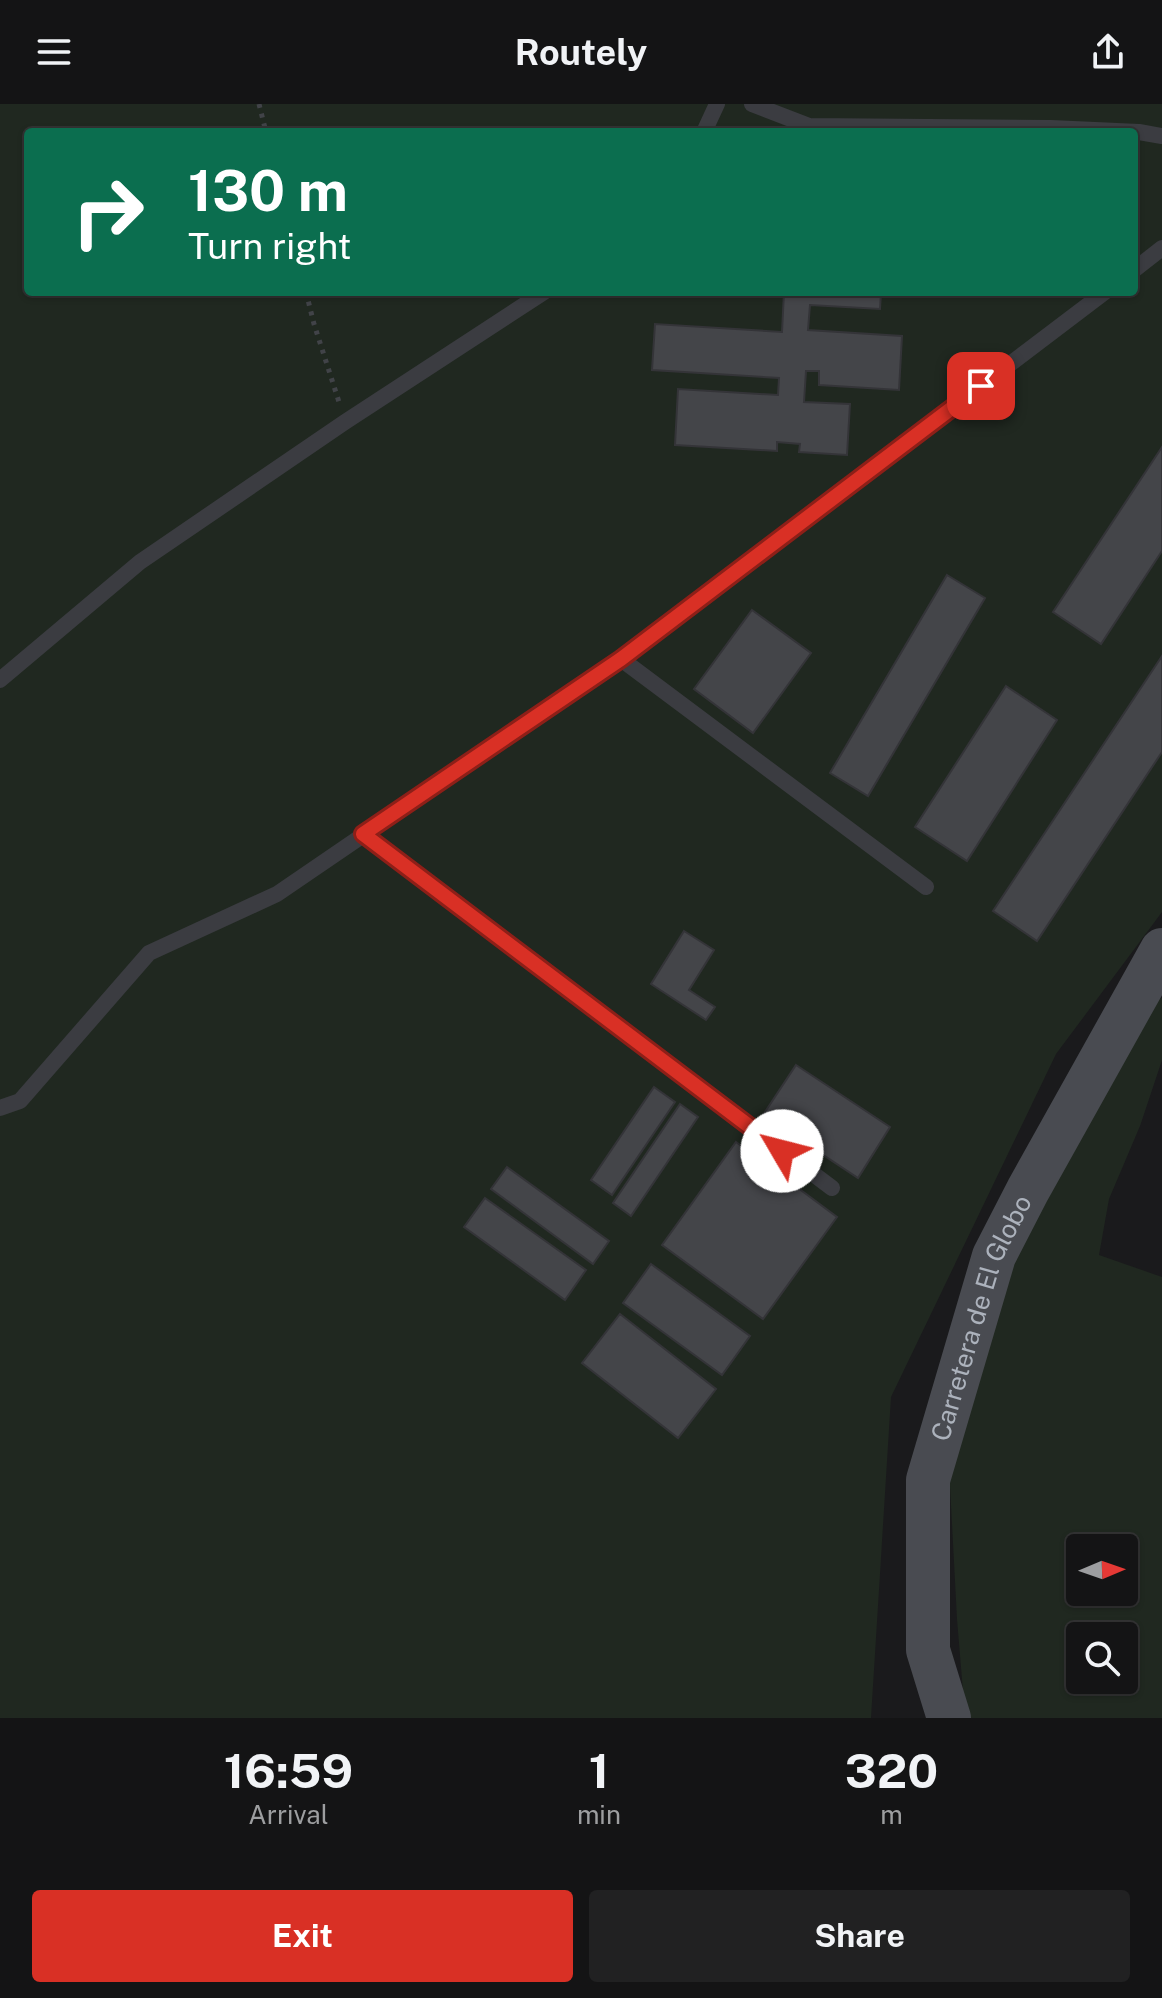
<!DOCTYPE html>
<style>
:root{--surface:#141415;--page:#212122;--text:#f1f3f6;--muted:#9d9ea0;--line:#333334;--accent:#d93025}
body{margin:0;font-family:"Public Sans",sans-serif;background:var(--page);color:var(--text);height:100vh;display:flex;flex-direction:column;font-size:30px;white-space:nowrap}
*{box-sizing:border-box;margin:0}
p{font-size:26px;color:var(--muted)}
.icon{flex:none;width:44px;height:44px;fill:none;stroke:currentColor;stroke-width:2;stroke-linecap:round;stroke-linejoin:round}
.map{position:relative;height:1614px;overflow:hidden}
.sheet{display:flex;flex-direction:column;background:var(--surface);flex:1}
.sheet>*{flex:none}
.hud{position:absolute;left:24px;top:24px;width:1114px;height:168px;border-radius:8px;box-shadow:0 2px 6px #0004,0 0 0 2px var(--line);background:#0b6e4f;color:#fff;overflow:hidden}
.needle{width:52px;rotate:88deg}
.tools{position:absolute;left:1066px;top:1430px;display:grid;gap:16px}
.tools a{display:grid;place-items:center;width:72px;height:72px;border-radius:8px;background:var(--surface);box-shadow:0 2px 6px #0004,0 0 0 2px var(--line);font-size:40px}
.pin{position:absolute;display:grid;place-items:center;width:68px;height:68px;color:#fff;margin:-34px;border-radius:16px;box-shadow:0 4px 12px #0006}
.me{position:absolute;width:88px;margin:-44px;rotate:307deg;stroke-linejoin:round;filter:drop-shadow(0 0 6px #0008)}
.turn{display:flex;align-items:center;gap:28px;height:168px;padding:0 32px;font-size:36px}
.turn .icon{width:104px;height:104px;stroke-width:2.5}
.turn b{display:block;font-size:56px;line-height:68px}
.eta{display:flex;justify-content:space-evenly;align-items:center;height:136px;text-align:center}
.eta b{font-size:48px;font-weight:700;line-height:56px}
.primary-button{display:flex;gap:16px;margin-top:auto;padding:16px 32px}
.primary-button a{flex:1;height:92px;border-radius:8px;background:var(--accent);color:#fff;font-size:32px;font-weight:700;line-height:92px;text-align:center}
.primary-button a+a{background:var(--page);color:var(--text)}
header{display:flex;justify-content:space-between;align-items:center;height:104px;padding:0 32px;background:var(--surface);font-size:36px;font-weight:700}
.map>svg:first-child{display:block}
</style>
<header><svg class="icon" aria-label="menu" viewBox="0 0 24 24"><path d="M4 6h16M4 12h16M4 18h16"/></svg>Routely<svg class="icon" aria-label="share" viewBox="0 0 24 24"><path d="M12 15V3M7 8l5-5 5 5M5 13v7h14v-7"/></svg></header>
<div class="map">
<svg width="1162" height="1614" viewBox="0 0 1162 1614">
<rect width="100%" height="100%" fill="#1a1a1c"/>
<path fill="#202820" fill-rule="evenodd" d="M 0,0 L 1162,0 L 1162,808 L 1056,950 L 891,1293 L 871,1614 L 0,1614 ZM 28,28 L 1134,28 L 1134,188 L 28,188 Z
M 1162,894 L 1162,956 L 1140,1022 L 1109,1095 L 1099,1151 L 1162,1173 L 1162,1614 L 970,1614 L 964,1599 L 957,1515 L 949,1363 L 1004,1155 L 1155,896 ZM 1080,1444 L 1124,1444 L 1124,1488 L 1080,1488 ZM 1080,1532 L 1124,1532 L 1124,1576 L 1080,1576 Z"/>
<path fill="#444549" stroke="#343438" stroke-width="2" d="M 784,188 L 881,188 L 880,205 L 810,201 L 808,226 L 902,232 L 899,286 L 819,281 L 819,267 L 806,267 L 804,298 L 850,300 L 847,351 L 799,348 L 800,340 L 777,338 L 777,347 L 675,341 L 678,285 L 778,291 L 779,274 L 652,266 L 655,220 L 782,228 Z
M 1162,343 L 1162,447 L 1101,540 L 1053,508 Z
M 947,471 L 985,494 L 868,692 L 830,669 Z
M 752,506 L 811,549 L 753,629 L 694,585 Z
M 1162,552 L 1162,648 L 1037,837 L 993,807 Z
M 1006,582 L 1057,616 L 967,757 L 915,723 Z
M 684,827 L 714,846 L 689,886 L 715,903 L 706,916 L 651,880 Z
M 796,961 L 890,1023 L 858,1074 L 763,1011 Z
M 654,983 L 675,998 L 612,1091 L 591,1076 Z
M 680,1000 L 698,1013 L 631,1112 L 613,1099 Z
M 736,1038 L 837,1113 L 763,1215 L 662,1141 Z
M 507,1063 L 609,1137 L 593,1160 L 491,1085 Z
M 485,1094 L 586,1166 L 565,1196 L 464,1123 Z
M 651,1160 L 750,1232 L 722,1271 L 623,1199 Z
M 620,1210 L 716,1285 L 678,1334 L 582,1259 Z"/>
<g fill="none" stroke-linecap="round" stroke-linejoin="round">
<path stroke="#414348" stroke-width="5" stroke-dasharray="4 6" stroke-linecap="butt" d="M 259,0 L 266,28
M 306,188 L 314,220 L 339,298"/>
<path stroke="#3b3c41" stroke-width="16" d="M 752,0 L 809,22 L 1051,24 L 1139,28 L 1162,32
M 704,28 L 717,0
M 1134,166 L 1162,144
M 621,555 L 926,783
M 0,576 L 140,458 L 345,318 L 544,188
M 363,730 L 832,1084
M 0,1004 L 20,997 L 149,849 L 277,790 L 621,555 L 1105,188"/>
<path stroke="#494b51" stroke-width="44" id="s1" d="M 949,1614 L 928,1546 L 928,1376 L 994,1152 L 1028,1086 L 1162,846"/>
</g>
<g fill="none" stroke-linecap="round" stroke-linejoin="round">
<defs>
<path id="route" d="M 782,1047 L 363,730 L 621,555 L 981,282"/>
</defs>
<use href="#route" stroke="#8d1f18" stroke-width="20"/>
<use href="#route" stroke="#d93025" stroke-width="14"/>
</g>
<g text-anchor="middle" stroke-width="6" stroke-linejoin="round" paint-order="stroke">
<g font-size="26" fill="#acb2bc" stroke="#151517">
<text dy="9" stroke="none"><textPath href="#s1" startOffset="412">Carretera de El Globo</textPath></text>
</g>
</g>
</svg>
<div class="tools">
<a><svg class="needle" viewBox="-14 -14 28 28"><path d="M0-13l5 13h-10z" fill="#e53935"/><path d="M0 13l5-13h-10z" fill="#9d9ea0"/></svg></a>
<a><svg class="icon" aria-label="search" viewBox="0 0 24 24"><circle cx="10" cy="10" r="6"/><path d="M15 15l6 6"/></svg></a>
</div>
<div class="pin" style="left:981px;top:282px;background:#d93025"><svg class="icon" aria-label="arrive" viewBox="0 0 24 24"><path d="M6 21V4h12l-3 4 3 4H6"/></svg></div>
<svg class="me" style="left:782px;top:1047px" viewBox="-20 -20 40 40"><circle r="19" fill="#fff"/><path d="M0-13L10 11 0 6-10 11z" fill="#d93025"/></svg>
<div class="hud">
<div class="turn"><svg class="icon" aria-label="right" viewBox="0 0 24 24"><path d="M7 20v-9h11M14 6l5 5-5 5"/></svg><div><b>130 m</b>Turn right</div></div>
</div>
</div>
<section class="sheet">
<div class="eta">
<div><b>16:59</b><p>Arrival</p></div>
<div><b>1</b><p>min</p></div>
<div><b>320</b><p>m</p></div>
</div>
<div class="primary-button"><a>Exit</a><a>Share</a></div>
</section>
